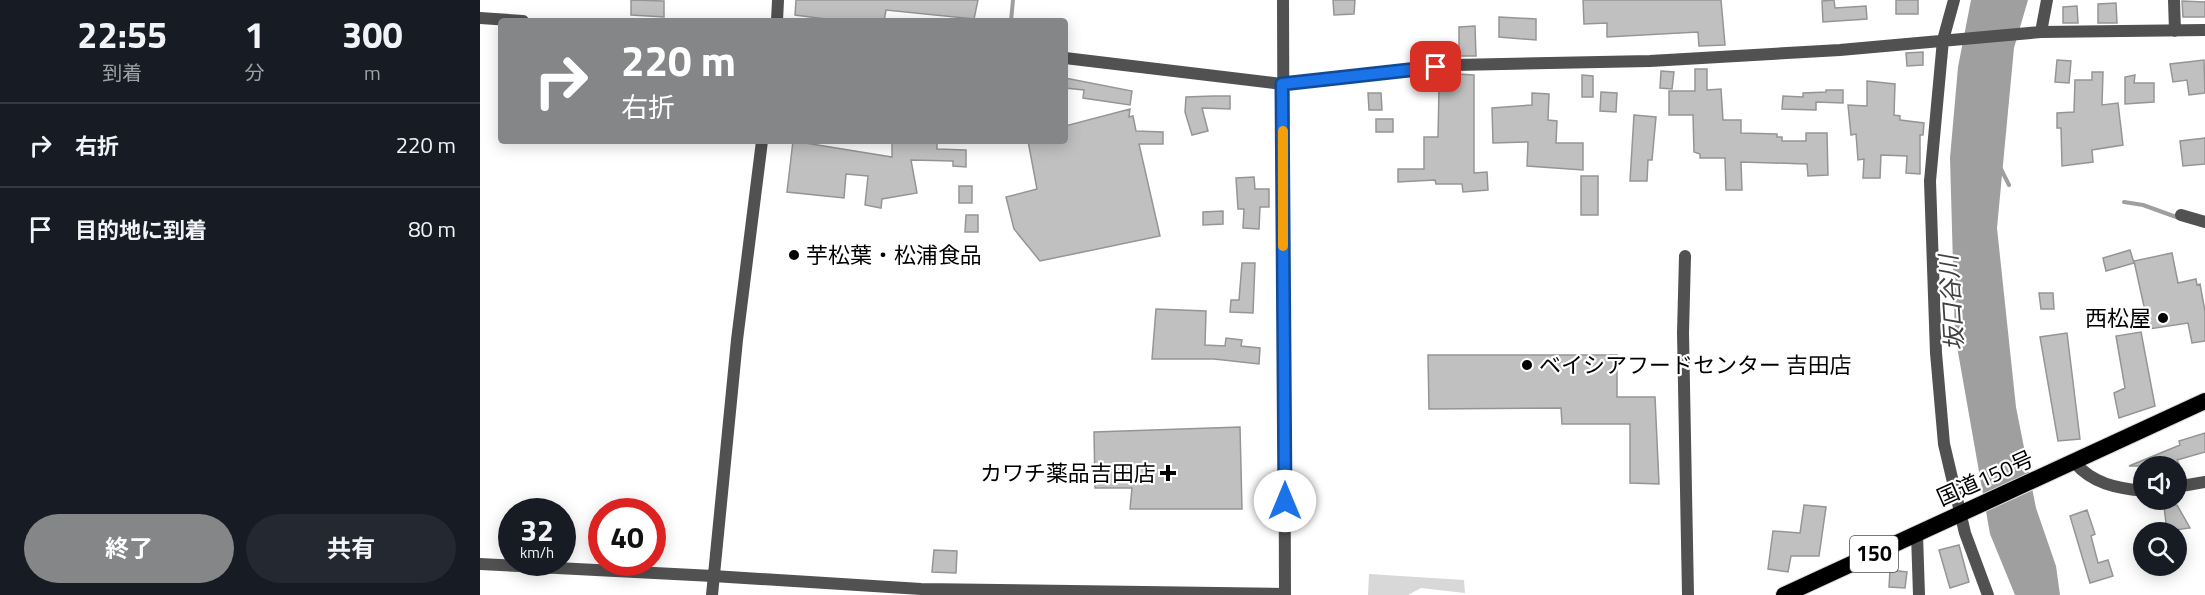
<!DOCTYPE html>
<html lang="ja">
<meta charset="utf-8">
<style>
:root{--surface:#171b24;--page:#242831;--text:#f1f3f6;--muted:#9ea1a6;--line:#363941;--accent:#858687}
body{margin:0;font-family:"Titillium Web","Noto Sans JP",sans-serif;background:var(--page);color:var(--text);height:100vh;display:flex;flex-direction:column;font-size:22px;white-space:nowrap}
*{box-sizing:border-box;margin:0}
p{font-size:20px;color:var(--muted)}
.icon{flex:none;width:33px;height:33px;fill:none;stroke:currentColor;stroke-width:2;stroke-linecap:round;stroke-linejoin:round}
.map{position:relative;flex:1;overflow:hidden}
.drawer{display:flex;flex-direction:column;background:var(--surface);width:480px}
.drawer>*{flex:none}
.top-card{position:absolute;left:18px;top:18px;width:570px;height:126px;border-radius:6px;box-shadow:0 3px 15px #0003;background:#858687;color:#fff;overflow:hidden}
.controls{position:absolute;left:1653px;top:456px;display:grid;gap:12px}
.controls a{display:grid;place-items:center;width:54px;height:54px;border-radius:50%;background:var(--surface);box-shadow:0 3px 15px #0003;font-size:30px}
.speed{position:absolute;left:18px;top:498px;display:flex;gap:12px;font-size:30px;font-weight:700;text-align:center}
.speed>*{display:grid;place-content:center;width:78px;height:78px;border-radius:50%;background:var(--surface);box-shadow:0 3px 15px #0003;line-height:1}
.speed small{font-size:15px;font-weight:400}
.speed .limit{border:9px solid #d22;background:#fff;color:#111}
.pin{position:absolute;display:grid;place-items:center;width:51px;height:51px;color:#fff;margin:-26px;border-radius:12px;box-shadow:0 3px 9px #0006}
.me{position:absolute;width:66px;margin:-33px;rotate:0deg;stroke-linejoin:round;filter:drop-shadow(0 0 4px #0008)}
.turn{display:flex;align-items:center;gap:21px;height:126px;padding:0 24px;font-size:27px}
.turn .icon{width:78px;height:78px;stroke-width:2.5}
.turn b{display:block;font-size:42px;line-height:51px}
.eta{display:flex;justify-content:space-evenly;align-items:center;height:102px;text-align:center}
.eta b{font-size:36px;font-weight:700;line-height:42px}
.primary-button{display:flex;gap:12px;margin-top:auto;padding:12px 24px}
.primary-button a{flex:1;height:69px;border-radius:36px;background:var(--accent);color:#fff;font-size:24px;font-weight:700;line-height:69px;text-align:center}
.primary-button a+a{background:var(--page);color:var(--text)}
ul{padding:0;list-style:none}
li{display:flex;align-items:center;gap:18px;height:84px;padding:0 24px;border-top:2px solid var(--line)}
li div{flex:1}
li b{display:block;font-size:22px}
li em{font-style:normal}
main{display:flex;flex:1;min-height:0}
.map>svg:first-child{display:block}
</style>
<main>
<section class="drawer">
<div class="eta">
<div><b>22:55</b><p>到着</p></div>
<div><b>1</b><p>分</p></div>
<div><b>300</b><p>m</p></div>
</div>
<ul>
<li><svg class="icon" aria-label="right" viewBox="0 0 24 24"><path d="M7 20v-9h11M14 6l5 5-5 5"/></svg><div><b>右折</b></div><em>220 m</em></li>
<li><svg class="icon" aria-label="arrive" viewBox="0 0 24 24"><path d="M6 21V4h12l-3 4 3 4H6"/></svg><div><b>目的地に到着</b></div><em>80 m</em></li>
</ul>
<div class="primary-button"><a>終了</a><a>共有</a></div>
</section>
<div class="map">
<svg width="1725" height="595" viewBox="0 0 1725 595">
<rect width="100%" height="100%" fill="#fff"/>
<path fill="#d8d8d8" d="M 889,574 L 984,580 L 985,593 L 941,588 L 928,595 L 888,595 Z"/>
<path fill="#9f9f9f" d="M 1491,0 L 1548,0 L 1534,48 L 1517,228 L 1536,407 L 1556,508 L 1576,566 L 1580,595 L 1535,595 L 1510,534 L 1475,335 L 1470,158 L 1478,67 Z"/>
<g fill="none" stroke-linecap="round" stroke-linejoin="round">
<path stroke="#9f9f9f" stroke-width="4" d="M 531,21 L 533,0
M 1521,169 L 1529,185
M 1644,202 L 1663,205 L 1699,218"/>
</g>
<path fill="#c0c0c0" stroke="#959595" stroke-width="1.5" d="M 151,0 L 184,1 L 184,17 L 151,15 Z
M 316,0 L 498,0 L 494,19 L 406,10 L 404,21 L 361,21 L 315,15 Z
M 853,0 L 875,0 L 874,14 L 854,15 Z
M 1103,0 L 1241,0 L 1245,45 L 1219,46 L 1218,32 L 1127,37 L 1127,23 L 1104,24 Z
M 1354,0 L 1355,8 L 1386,6 L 1387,19 L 1343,22 L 1342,1 Z
M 1416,0 L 1438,0 L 1438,14 L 1416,14 Z
M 1702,1 L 1725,2 L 1725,17 L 1703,17 Z
M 1636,3 L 1637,23 L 1618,23 L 1618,4 Z
M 1597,6 L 1598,23 L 1583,23 L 1583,7 Z
M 1019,17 L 1056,19 L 1056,40 L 1019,37 Z
M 995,26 L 996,56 L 979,56 L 979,27 Z
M 1443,52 L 1443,65 L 1427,66 L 1426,53 Z
M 1577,60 L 1591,61 L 1589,83 L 1575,82 Z
M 1724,60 L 1725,93 L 1709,95 L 1707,80 L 1693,82 L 1690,64 Z
M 1215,69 L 1227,69 L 1227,90 L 1241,89 L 1243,120 L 1261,120 L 1261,133 L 1297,134 L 1297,137 L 1302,137 L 1302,141 L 1326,141 L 1326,133 L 1347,133 L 1348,175 L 1328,176 L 1327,164 L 1261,162 L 1262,190 L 1246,190 L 1245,158 L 1220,158 L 1220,154 L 1214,152 L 1213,115 L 1189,115 L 1189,91 L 1215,91 Z
M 1181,71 L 1194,72 L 1192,89 L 1180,88 Z
M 1612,72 L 1623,72 L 1622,105 L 1638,103 L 1643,145 L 1612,150 L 1613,162 L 1582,166 L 1581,128 L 1577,128 L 1577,113 L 1594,112 L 1595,80 L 1612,80 Z
M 977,74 L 994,75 L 994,173 L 1007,172 L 1008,190 L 983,192 L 982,184 L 956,184 L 955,180 L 918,182 L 918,169 L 944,169 L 944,137 L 958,137 L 959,88 L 976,88 Z
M 1102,75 L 1113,76 L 1113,97 L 1102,97 Z
M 1655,75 L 1654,83 L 1674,83 L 1674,102 L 1645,104 L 1645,77 Z
M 585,78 L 652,91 L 650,105 L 603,98 L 604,90 L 585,88 Z
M 1387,81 L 1415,84 L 1414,115 L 1420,116 L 1420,120 L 1444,123 L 1443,135 L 1440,135 L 1440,174 L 1426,173 L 1427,156 L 1401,155 L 1400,178 L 1383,178 L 1384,159 L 1378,160 L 1376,134 L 1371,135 L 1368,105 L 1387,106 Z
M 1346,90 L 1363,90 L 1363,103 L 1336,102 L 1336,110 L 1302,109 L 1303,96 L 1323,97 L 1323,93 L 1346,92 Z
M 1121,92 L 1137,93 L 1136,112 L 1120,111 Z
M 888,93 L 901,93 L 902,110 L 889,110 Z
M 1052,93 L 1069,94 L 1068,120 L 1077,121 L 1076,143 L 1103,143 L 1103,170 L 1047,166 L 1048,142 L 1013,143 L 1012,108 L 1052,105 Z
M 733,96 L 750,96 L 750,109 L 722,108 L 728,131 L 712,135 L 705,112 L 706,97 Z
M 650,109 L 649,117 L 653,116 L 656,131 L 683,132 L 683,144 L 659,144 L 680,236 L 560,261 L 534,229 L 526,197 L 557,189 L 548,141 L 585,141 L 585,126 Z
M 1154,115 L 1176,117 L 1172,160 L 1168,160 L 1167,181 L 1150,181 Z
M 896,119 L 913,119 L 913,132 L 896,132 Z
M 1725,138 L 1725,164 L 1703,166 L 1700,141 Z
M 313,141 L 412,157 L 412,141 L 457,143 L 457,149 L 486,150 L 486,167 L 473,166 L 473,161 L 431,160 L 437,193 L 402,199 L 401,208 L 385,205 L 388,176 L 366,174 L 364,198 L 307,192 Z
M 1101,176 L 1118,176 L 1118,215 L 1101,215 Z
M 774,177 L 775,189 L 789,189 L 789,207 L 780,207 L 779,229 L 763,228 L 764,209 L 758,209 L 756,178 Z
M 479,186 L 492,186 L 492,203 L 479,203 Z
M 743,211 L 743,224 L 723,225 L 723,212 Z
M 486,215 L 498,215 L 498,232 L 485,232 Z
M 1650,250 L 1654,263 L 1626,271 L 1623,258 Z
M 1692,253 L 1698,283 L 1716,279 L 1717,285 L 1720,284 L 1725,311 L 1725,341 L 1712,343 L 1708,323 L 1669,329 L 1654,261 Z
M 762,263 L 775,263 L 773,313 L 750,312 L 751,300 L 759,300 Z
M 1559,293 L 1573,293 L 1574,309 L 1561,309 Z
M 676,309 L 726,311 L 725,345 L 745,346 L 746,338 L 762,340 L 761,346 L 780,348 L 779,364 L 734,359 L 672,359 Z
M 1661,332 L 1675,406 L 1639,418 L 1634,393 L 1645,388 L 1636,336 Z
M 1587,333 L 1600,439 L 1578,441 L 1560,337 Z
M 948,355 L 1137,355 L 1137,397 L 1175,397 L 1179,484 L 1150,483 L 1150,424 L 1082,424 L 1081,408 L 949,409 Z
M 760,427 L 762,509 L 650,509 L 652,488 L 615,488 L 614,432 Z
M 1725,433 L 1725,452 L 1697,460 L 1700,466 L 1649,466 L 1700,445 L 1699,441 Z
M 1324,505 L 1346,507 L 1339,556 L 1311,556 L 1308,572 L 1288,569 L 1293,531 L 1320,533 Z
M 1697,505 L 1710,528 L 1687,531 L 1684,507 Z
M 1607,510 L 1615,534 L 1611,536 L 1618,563 L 1628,560 L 1633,576 L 1610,583 L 1590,516 Z
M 1479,545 L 1489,582 L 1470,588 L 1459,550 Z
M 454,550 L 477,551 L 476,573 L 452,572 Z
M 1410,570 L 1427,572 L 1425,588 L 1409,587 Z"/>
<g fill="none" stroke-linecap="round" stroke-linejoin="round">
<defs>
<path id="trunk" d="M 1304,595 L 1725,401"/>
</defs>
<use href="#trunk" stroke="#dbdbdb" stroke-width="18"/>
<path stroke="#515151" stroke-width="12" d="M 1474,0 L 1463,40 L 1450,181 L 1456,353 L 1464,444 L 1485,533 L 1508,595
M 1694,0 L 1695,31
M 1561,32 L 1567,0
M 802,84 L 975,65 L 1170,61 L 1360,50 L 1561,32 L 1725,30
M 1701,215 L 1725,222
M 1205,256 L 1203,333 L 1208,595
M 1437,534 L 1439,595
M 233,576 L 441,589 L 805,594"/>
<path stroke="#515151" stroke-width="12" d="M 803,0 L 805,595
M 0,18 L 43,21
M 297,21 L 298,0
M 585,58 L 802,84
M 1594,462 C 1613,484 1636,488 1664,491
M 1696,487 L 1725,482
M 0,564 L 233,576
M 232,595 L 257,340 L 282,141"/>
<use href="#trunk" stroke="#000" stroke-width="16"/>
</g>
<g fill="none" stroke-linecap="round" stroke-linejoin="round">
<defs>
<path id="route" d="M 805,501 L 802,84 L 956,67"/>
</defs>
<use href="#route" stroke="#114b97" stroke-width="15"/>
<use href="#route" stroke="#1a73e8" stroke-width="10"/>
<path stroke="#f59e0b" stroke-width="10" d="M 803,131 L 803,246"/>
</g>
<g fill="#000" stroke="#fff" stroke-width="2">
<circle cx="314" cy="255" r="6"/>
<circle cx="1683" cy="318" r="6"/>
<circle cx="1047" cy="365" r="6"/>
<path d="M685 464h6v6h6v6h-6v6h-6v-6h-6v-6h6z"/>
</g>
<g text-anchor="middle" stroke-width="4.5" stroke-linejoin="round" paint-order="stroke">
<rect fill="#fff" stroke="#4c4c4c" stroke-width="1.5" x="1370" y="536" width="48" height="36" rx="4.5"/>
<g font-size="21" font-weight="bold" fill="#000">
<text x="1394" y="561">150</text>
</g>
<g font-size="22" fill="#000" stroke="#fff" text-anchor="start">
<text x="326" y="263">芋松葉・松浦食品</text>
<text x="1671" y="326" text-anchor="end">西松屋</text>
<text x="1059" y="373">ベイシアフードセンター 吉田店</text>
<text x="676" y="481" text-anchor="end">カワチ薬品吉田店</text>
</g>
<g font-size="22" fill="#000" stroke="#fff">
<text transform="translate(1505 478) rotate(-24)" y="8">国道150号</text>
</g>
<g font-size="24" font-style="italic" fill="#404040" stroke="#fff">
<text transform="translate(1472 303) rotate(-94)" y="8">坂口谷川</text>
</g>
</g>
</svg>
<div class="controls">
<a><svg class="icon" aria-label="sound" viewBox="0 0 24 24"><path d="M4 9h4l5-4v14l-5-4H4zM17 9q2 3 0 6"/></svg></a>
<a><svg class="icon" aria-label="search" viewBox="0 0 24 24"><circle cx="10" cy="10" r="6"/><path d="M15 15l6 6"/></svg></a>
</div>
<div class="speed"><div>32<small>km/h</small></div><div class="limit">40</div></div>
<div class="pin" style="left:956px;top:67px;background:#d93025"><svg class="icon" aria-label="arrive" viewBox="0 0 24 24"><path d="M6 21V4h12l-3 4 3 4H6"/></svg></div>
<svg class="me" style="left:805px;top:501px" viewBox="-20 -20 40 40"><circle r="19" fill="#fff"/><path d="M0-13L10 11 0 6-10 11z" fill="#1a73e8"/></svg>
<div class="top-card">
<div class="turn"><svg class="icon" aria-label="right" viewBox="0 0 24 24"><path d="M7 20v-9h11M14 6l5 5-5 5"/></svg><div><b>220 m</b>右折</div></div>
</div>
</div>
</main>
